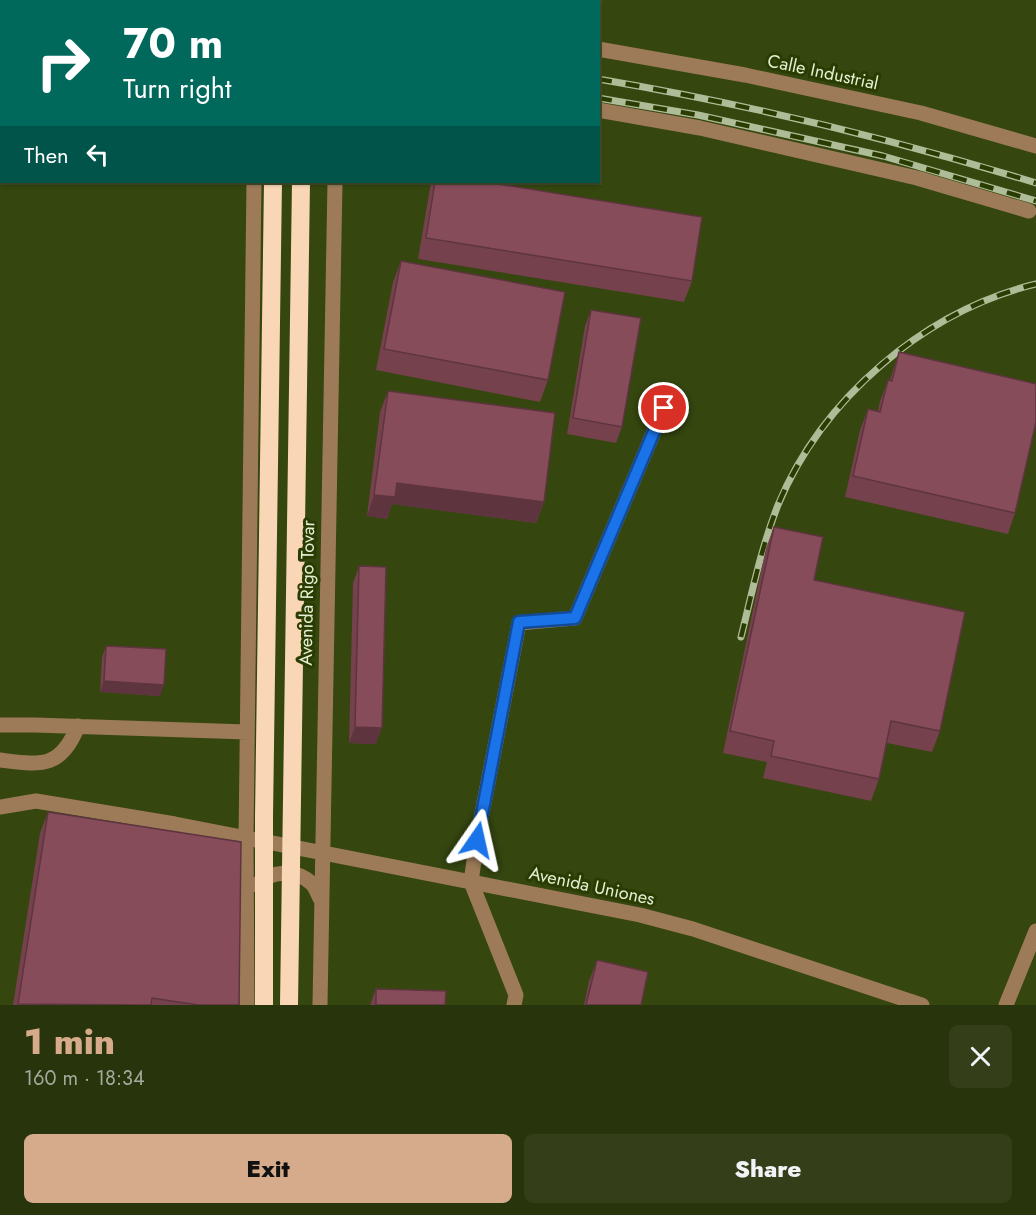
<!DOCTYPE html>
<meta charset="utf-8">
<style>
:root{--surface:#28340b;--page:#343f19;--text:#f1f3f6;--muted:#a5aa9d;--line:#444f2c;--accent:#d6ab8b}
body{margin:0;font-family:Jost,sans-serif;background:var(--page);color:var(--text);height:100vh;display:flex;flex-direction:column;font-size:22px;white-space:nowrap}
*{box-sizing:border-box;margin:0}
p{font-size:20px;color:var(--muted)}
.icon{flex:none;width:33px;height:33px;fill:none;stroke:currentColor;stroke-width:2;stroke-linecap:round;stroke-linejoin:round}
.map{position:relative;height:1005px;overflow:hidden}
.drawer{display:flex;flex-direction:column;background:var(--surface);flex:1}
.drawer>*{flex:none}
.hud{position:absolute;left:0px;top:0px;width:600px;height:183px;box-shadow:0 2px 4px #0004,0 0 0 2px var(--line);background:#00695c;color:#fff;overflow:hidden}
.pin{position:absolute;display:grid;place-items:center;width:51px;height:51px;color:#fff;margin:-26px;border:3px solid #fff;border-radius:50%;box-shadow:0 2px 6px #0007}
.me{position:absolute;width:66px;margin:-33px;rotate:11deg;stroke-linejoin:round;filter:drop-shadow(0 0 4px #0008)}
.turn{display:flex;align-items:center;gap:21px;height:126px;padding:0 24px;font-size:27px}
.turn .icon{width:78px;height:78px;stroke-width:2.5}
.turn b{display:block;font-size:42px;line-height:51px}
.then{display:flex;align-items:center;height:57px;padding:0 24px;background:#0003;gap:12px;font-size:22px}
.round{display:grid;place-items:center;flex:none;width:63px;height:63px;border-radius:9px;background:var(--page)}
.headline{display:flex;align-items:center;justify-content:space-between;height:102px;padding:0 24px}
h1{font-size:36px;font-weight:800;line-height:45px;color:var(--accent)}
.primary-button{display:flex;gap:12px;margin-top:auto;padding:12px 24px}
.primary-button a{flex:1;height:69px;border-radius:9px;background:var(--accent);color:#111;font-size:24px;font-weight:800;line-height:69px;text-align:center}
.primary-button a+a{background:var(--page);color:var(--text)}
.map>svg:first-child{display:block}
</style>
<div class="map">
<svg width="1036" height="1005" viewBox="0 0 1036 1005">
<rect width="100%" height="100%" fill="#35460f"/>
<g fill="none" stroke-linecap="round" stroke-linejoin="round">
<path stroke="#9d7b59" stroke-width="15" d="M 257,2 L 257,0
M 337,2 L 337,0
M 598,49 L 745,75 L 921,113 L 1036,146
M 0,86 L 2,86
M 598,110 L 700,128 L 917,178 L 1029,211
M 0,725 L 35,725 L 247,732
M 0,760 C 42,765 60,769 78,726
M 0,807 L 36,801 L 175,824 L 640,915 L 693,929 L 922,1005
M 257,885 C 270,870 298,869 312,884 C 316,888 318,895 321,900
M 247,1005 L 246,839 L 254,182
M 320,1005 L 335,182
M 514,1005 L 516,995 L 471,882 L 477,839 L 519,623 L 575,618 L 664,408
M 1006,1005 L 1036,931"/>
<path stroke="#f9d7b6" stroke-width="18" d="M 277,2 L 277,0
M 305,2 L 305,0"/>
<defs>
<path id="rail" d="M 0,45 L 2,45
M 598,79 C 746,104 893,139 1036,183
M 598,98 L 698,115 L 883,156 L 1036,201
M 741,637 C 752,593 761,548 778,505 C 822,399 924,311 1036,284"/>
</defs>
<use href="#rail" stroke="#aebc97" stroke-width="7"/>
<use href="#rail" stroke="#2b3c02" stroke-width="4.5" stroke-dasharray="14" stroke-linecap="butt"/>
<path stroke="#f9d7b6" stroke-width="18" d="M 264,1005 L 264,817 L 273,182
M 289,1005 L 301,182"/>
</g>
<path fill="#74414d" d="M 431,182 L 486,182 L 692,281 L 684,302 L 418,259 Z
M 401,261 L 548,380 L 540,402 L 376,370 L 393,282 Z
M 591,310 L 622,427 L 616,443 L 567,434 L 585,326 Z
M 899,352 L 1015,513 L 1008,534 L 845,497 L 860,430 L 868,409 L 878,411 L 880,401 L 888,380 L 890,380 Z
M 388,391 L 544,502 L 536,523 L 392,504 L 387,519 L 367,516 L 380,412 Z
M 774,527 L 814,580 L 940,731 L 932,752 L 887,743 L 879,779 L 871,801 L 763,778 L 767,762 L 723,753 L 766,548 Z
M 359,566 L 376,744 L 349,743 L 353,583 Z
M 106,646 L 160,696 L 100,692 L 102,657 Z
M 48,812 L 239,1005 L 13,1005 L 40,833 Z
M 597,960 L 641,1005 L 584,1005 L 589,981 Z
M 376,989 L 445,1005 L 370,1005 Z"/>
<path fill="#5e353f" d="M 397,483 L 544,502 L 536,523 L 392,504 L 387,519 L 367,516 L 374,495 Z
M 104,681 L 164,685 L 160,696 L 100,692 Z
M 355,727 L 382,728 L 376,744 L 349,743 Z"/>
<path fill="#874c5a" stroke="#5e353f" stroke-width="1.5" d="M 435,182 L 486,182 L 702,217 L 692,281 L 426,238 Z
M 401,261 L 565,292 L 548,380 L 384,349 Z
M 591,310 L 641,318 L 622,427 L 573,418 Z
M 899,352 L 1036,384 L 1036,422 L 1015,513 L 853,476 L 868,409 L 880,412 L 888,380 L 892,381 Z
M 388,391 L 555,413 L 544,502 L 397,483 L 395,497 L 374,495 Z
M 774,527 L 823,537 L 814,580 L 965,612 L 940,731 L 891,721 L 879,779 L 771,756 L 774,741 L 730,731 Z
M 359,566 L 386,567 L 382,728 L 355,727 Z
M 106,646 L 166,649 L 164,685 L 104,681 Z
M 48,812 L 241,842 L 239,1005 L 199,1005 L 152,998 L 151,1005 L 18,1004 Z
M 597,960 L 648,972 L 641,1005 L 586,1005 Z
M 376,989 L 446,991 L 445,1005 L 376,1005 Z"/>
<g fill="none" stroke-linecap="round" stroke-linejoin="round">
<defs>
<path id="route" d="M 477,840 L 519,622 L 575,618 L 664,408"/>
</defs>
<use href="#route" stroke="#114b97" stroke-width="15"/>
<use href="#route" stroke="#1a73e8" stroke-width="10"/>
</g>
<g text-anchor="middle" stroke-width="6" stroke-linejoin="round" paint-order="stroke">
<g font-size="18" fill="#e4f0d3" stroke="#2b3c02">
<text transform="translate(823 72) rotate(12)" y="6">Calle Industrial</text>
<text transform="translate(307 593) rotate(-89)" y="6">Avenida Rigo Tovar</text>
<text transform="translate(592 886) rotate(12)" y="6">Avenida Uniones</text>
</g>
</g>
</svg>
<div class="pin" style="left:664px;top:408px;background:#d93025"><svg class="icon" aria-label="arrive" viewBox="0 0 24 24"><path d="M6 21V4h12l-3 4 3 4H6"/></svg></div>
<svg class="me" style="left:477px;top:840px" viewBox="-20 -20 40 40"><path d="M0-17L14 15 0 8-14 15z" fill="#1a73e8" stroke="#fff" stroke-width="4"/></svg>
<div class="hud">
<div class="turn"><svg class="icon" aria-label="right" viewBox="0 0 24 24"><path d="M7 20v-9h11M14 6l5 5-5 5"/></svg><div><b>70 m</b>Turn right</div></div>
<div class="then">Then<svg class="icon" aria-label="left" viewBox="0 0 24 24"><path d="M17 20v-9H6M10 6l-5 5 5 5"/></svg></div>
</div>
</div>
<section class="drawer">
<div class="headline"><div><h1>1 min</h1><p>160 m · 18:34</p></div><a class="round"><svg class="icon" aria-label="close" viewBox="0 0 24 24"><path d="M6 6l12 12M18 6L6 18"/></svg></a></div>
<div class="primary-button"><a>Exit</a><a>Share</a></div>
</section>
